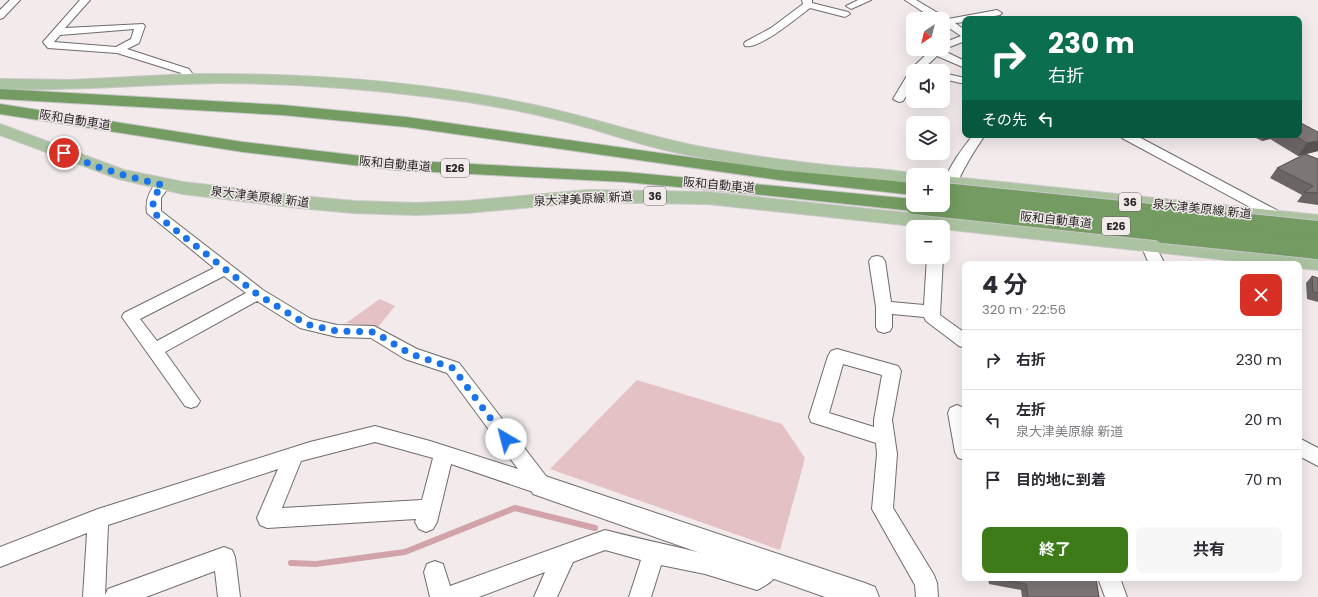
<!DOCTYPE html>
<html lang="ja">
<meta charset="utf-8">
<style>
:root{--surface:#fff;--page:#f7f7f7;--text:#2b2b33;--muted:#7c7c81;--line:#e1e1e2;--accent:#3c7b17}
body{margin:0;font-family:Poppins,"Noto Sans JP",sans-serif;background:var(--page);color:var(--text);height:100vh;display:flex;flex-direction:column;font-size:15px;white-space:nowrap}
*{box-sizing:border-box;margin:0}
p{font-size:13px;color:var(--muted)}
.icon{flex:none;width:22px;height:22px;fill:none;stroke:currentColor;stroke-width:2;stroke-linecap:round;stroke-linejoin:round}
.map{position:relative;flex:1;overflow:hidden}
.drawer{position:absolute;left:962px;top:261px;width:340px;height:320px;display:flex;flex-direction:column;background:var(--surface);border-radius:8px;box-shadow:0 4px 16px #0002}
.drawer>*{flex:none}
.guide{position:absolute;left:962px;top:16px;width:340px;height:122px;border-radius:8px;box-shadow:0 4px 16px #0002;background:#0b6e4f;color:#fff;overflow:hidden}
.needle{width:26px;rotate:215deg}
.fabs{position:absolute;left:906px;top:12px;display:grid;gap:8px}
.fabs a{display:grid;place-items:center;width:44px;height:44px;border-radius:8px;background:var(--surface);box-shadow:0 4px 16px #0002;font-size:20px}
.pin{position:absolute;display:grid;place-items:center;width:34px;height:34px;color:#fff;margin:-17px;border:2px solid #fff;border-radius:50%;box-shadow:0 1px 4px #0007}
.me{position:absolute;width:44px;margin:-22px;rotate:323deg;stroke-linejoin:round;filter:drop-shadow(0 0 3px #0008)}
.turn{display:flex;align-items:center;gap:14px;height:84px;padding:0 20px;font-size:18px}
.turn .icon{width:52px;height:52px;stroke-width:2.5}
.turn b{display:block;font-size:28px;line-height:34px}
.then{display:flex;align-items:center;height:38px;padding:0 20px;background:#0003;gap:8px;font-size:15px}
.round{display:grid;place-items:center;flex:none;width:42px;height:42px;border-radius:8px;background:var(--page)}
.summary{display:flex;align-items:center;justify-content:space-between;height:68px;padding:0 20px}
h1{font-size:24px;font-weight:700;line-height:30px}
.cta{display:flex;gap:8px;margin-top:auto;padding:8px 20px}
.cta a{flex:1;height:46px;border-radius:8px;background:var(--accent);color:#fff;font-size:16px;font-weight:700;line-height:46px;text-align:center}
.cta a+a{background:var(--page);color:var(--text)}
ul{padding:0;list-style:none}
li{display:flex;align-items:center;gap:12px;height:60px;padding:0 20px;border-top:1px solid var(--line)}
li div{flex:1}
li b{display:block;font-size:15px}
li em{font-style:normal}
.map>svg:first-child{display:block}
</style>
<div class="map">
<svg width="1318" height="597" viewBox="0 0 1318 597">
<rect width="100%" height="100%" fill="#f2eaeb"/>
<path fill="#e4c1c5" d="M 380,299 L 395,306 L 378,327 L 346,323 Z
M 637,380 L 782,424 L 805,458 L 780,550 L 550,469 Z"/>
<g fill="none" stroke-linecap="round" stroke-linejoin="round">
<path stroke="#d2a3a9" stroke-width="6" d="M 291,563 L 316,564 L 405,552 L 515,508 L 595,528"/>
<defs>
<path id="minor" d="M 10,0 L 20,0 L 3,18 L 0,19 L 0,10 Z
M 80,0 L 90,0 L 65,28 L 143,24 L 145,26 L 139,43 L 127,49 L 189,69 L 196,79 L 194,81 L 186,81 L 181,73 L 117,53 L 48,48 L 43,42 ZM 134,29 L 131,39 L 116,47 L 54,42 L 60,35 Z
M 802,0 L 812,0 L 812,3 L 848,12 L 850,14 L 845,17 L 810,8 C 798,17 759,50 745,46 L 744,44 L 745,42 L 771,28 L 803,4 Z
M 858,0 L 871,0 L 851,9 L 846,6 Z
M 905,0 L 916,0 L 948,19 L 997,10 L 1002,13 L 1000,15 L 979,19 L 965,19 L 965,22 L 955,23 L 965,30 L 965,41 L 942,50 L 965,61 L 965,68 L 937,56 L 921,71 L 913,71 L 913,85 L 903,101 L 899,102 L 893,99 L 911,69 L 932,49 L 943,49 L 943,43 L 961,36 L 943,24 L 943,19 L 934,19 Z
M 943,73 L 965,78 L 965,84 L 943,79 Z
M 973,135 L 985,135 C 966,163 949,192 944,227 L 943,229 L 943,227 L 930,227 L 935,205 L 943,205 C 943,198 942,190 944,183 C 949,166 962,149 973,135 Z
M 1120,135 L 1135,135 L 1284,214 L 1286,217 L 1284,220 L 1274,220 L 1122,138 Z
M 163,181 L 168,182 L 170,185 L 161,198 L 161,211 L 263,290 L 311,319 L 337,325 L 374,326 L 417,349 L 459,363 L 549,480 L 552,486 L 549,492 L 542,495 L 451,464 L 437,522 L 433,529 L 426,532 L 419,529 L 415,522 L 416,519 L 267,528 L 260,525 L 257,518 L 278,469 L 108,525 L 105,595 L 108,589 L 116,586 L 224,547 L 232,550 L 235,557 L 240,597 L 218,597 L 215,571 L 146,597 L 83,597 L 87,533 L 0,567 L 0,547 L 98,509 L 310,442 L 375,426 L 430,441 L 518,469 L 447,373 L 405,359 L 371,338 L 337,337 L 300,328 L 257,301 L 165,352 L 200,401 L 197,406 L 191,408 L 185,406 L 122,317 L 124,313 L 214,268 L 147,213 C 145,201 150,184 163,181 ZM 224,276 L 246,293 L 157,341 L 140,319 ZM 375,442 L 433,458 L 422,500 L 282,508 L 301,461 Z
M 1148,240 L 1153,242 L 1165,264 L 1149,264 L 1141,245 L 1143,242 Z
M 877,256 L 882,257 L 885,261 L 891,302 L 924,305 L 927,257 L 943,257 L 940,315 L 965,333 L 965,348 L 959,346 L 926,321 L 924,317 L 892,314 L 892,327 L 890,331 L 884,333 L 878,331 L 876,327 L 876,307 L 869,261 L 872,257 Z
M 837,349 L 898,366 L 901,371 L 892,420 L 897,454 L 893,508 L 934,575 L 937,583 L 938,597 L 916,597 L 915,585 L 872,509 L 877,454 L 876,443 L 811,422 L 809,417 L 828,356 L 831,351 ZM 843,364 L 882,375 L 874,420 L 874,427 L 829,413 Z
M 957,405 L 964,408 L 965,410 L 965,460 L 958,458 L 955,452 L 948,413 L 950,408 Z
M 1299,438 L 1318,448 L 1318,466 L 1299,456 Z
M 605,530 C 655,543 705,552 754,567 L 764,559 L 772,555 L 780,559 L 783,566 C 778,577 768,585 757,590 L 705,574 L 661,565 L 651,597 L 629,597 L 641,560 L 605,550 L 573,562 L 557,597 L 534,597 L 545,572 L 479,597 L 430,597 L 424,572 L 427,564 L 435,561 L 443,564 L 450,586 Z
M 1098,578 L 1120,578 L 1127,597 L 1105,597 Z"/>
<path id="tertiary" d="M 542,475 L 865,583 L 875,587 L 879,597 L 825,597 L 533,494 L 529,486 L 533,478 Z"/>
<path id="primary" d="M 190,74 C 303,73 418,80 529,104 C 588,116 644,136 702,147 C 749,156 797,162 845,167 C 869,169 895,169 919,175 L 913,175 L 913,184 C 833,176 753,170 674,152 C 636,144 600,130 563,121 C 519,110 475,102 430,97 C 360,88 289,83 218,83 C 145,84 73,91 0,89 L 0,79 L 71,80 Z
M 0,124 L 124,170 L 183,182 L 299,196 L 354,201 L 416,203 L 466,201 L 588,190 L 708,192 L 1318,256 L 1318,270 L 1299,268 L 1299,264 L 1264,264 L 943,229 L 943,227 L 923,227 L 708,204 L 588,202 L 466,213 L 416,215 L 354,213 L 299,208 L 183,194 L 119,179 L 0,135 Z
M 943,176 L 1318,215 L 1318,227 L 943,188 Z"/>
<path id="motorway" d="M 0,89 L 282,105 L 406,117 L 779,170 L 913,183 L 913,195 L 779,180 L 406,127 L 282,115 L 0,99 Z
M 0,104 L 243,142 L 395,160 L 625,172 L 913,199 L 913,205 L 923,205 L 920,209 L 913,211 L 763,195 L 625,182 L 395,170 L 243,152 L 0,114 Z"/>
</defs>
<use href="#minor" stroke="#716b6b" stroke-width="2"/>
<use href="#tertiary" stroke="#716b6b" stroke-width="2"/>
<use href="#primary" stroke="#c7c6c6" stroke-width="2"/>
<use href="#motorway" stroke="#c7c6c6" stroke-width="2"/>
<use href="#minor" fill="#fff" fill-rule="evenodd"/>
<use href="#tertiary" fill="#fff" fill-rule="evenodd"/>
<use href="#primary" fill="#abc3a1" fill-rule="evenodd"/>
<use href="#motorway" fill="#739b62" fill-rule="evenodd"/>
<defs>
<path id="motorway-bridge-far1" d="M 943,192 L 1318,230
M 914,205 L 1174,233"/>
<path id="motorway-bridge" d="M 1164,232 L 1318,248"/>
</defs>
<use href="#motorway-bridge-far1" stroke="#c7c6c6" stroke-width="20" stroke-linecap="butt"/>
<use href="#motorway-bridge" stroke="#c7c6c6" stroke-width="24" stroke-linecap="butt"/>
<use href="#motorway-bridge-far1" stroke="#739b62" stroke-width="18"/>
<use href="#motorway-bridge" stroke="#739b62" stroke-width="22"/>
</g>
<path fill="#6c6565" d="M 1318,132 L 1318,151 L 1306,154 L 1318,159 L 1318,205 L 1297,202 L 1302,195 L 1270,178 L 1277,168 L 1304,154 L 1298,156 L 1270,139 L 1262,141 L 1250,135 L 1299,135 Z
M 1312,276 L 1318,278 L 1318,302 L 1307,299 L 1306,283 Z
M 988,578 L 1096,578 L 1099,597 L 1022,597 L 1021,590 L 989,584 Z"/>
<path fill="#585353" d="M 1266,135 L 1272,135 L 1270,139 L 1262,141 Z
M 1318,141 L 1318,151 L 1298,156 L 1307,143 Z"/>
<path fill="#7d7676" stroke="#585353" d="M 1299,122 L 1318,132 L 1318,141 L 1307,143 L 1293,135 L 1299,135 Z
M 1305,154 L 1318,159 L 1318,193 L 1304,192 L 1313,186 L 1277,168 Z
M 1312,276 L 1318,278 L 1318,293 L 1313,292 Z
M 993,578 L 1096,578 L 1099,597 L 1028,597 L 1026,584 Z"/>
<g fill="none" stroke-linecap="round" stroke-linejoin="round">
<path stroke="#1a73e8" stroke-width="7" stroke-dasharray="0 12.6" d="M 64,153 C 96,168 129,177 163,185 C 155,193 151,202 154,213 L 257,294 L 306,324 L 337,331 L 374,332 L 411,354 L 453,368 L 506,439"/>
</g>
<g text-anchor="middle" stroke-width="3" stroke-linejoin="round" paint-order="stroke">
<g fill="#f2eaeb" stroke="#656060" stroke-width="1">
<rect x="441" y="159" width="28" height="18" rx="3"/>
<rect x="644" y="187" width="22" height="18" rx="3"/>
<rect x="1119" y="193" width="22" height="18" rx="3"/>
<rect x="1102" y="217" width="28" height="18" rx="3"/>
</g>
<g font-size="11" font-weight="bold" fill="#282525">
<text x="455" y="172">E26</text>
<text x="655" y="200">36</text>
<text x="1130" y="206">36</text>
<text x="1116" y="230">E26</text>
</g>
<g font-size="12" fill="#282525" stroke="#f2eaeb">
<text transform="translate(75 120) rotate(9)" y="4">阪和自動車道</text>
<text transform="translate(395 164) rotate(5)" y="4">阪和自動車道</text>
<text transform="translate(719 185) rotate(5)" y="4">阪和自動車道</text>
<text transform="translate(260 197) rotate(7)" y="4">泉大津美原線 新道</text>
<text transform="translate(583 199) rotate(-3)" y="4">泉大津美原線 新道</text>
<text transform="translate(1202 209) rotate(6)" y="4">泉大津美原線 新道</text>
<text transform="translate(1056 220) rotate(6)" y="4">阪和自動車道</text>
</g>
</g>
</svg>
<div class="fabs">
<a><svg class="needle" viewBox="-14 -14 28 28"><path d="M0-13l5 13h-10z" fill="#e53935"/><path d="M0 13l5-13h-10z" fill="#7c7c81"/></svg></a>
<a><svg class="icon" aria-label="sound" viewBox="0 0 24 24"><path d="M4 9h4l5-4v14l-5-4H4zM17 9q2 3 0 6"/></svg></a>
<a><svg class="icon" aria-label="layers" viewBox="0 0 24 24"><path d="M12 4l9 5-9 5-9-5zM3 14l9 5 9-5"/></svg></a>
<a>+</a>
<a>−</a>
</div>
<div class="pin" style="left:64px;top:153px;background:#d93025"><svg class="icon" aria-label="arrive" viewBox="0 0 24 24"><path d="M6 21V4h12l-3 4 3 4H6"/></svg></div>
<svg class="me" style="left:506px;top:439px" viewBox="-20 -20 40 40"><circle r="19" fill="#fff"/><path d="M0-13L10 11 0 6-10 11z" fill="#1a73e8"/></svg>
<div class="guide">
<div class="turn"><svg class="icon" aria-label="right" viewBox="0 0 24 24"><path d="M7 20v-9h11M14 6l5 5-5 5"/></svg><div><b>230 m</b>右折</div></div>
<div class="then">その先<svg class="icon" aria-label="left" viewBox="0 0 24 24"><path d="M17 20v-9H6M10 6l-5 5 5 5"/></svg></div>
</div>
<section class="drawer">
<div class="summary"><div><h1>4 分</h1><p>320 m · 22:56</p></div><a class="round" style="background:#d93025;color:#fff"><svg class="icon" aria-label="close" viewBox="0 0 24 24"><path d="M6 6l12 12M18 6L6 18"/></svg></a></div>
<ul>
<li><svg class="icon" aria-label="right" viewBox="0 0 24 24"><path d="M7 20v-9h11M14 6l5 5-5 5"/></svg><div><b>右折</b></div><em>230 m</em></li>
<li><svg class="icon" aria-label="left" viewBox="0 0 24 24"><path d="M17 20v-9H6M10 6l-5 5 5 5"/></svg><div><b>左折</b><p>泉大津美原線 新道</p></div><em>20 m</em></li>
<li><svg class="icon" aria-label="arrive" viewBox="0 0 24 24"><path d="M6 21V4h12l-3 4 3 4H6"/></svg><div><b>目的地に到着</b></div><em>70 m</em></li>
</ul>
<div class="cta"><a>終了</a><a>共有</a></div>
</section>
</div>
